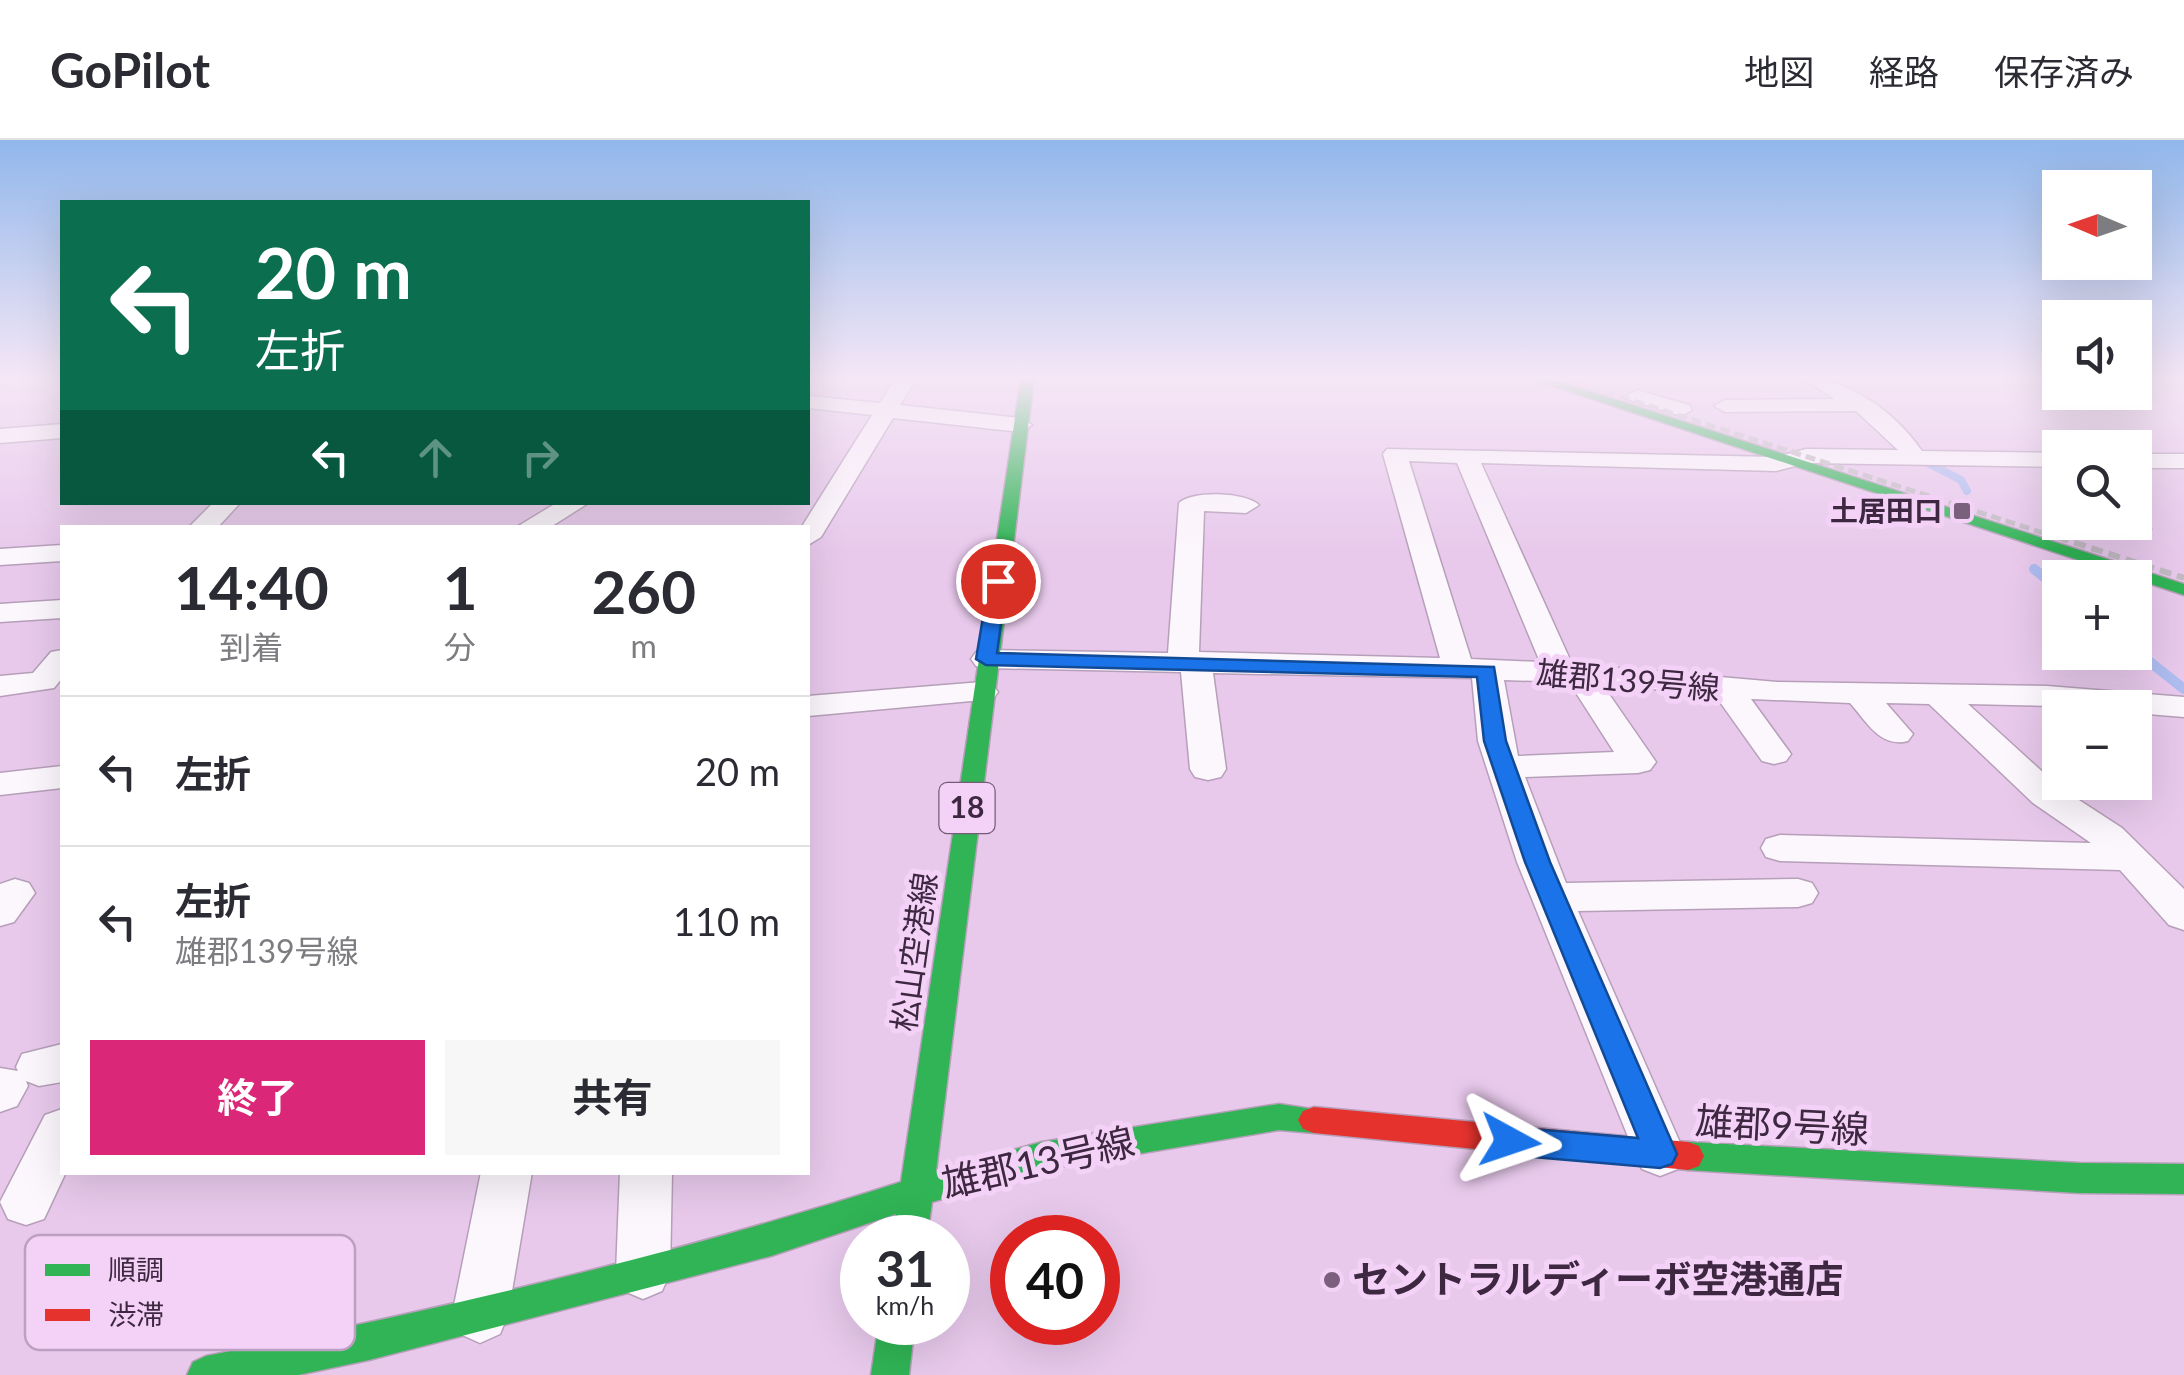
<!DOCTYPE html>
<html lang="ja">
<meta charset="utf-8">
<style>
:root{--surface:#fff;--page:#f7f7f7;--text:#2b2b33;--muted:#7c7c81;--line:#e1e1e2;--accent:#db2777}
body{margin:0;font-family:Lato,"Noto Sans JP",sans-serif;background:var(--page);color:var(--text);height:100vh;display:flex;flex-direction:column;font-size:38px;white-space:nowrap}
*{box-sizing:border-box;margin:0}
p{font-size:32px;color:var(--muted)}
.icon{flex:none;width:55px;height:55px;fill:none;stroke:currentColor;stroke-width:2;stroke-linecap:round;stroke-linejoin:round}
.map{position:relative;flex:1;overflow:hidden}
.side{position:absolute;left:60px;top:385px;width:750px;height:650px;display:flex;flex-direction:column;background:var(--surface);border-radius:0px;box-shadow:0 10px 40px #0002}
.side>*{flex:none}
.banner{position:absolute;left:60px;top:60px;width:750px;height:305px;border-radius:0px;box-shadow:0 10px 40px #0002;background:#0b6e4f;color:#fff;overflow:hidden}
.needle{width:65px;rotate:272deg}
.controls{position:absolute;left:2042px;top:30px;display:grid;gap:20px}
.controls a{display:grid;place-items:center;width:110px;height:110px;border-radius:0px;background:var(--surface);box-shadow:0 10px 40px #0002;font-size:50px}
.speed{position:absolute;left:840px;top:1075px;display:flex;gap:20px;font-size:50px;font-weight:700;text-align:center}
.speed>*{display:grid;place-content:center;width:130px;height:130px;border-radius:50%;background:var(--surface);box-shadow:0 10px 40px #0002;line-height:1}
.speed small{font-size:25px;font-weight:400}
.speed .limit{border:15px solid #d22;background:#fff;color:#111}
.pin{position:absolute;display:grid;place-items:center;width:85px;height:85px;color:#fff;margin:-42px;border:5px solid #fff;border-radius:50%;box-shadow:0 2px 10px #0007}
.me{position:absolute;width:110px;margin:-55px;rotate:95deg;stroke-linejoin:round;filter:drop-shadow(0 0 8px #0008)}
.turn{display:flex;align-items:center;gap:35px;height:210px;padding:0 30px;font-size:45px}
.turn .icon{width:130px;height:130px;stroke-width:2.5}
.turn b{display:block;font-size:70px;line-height:85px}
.lanes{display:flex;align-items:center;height:95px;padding:0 30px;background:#0003;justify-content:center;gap:50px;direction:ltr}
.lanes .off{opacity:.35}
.eta{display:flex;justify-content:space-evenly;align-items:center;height:170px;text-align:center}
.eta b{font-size:60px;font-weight:700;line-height:70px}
.primary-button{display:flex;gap:20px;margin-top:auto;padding:20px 30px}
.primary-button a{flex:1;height:115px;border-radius:0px;background:var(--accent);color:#fff;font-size:40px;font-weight:700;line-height:115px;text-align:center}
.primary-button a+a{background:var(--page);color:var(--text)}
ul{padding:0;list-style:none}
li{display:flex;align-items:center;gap:30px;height:150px;padding:0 30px;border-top:2px solid var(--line)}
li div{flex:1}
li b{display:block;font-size:38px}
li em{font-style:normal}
header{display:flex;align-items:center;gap:60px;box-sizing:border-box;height:140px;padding:0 50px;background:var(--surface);border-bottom:2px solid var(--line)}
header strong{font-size:48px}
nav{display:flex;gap:55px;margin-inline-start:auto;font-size:35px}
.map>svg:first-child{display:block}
</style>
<header>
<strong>GoPilot</strong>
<nav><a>地図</a><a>経路</a><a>保存済み</a></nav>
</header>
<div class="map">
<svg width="2184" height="1235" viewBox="0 0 2184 1235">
<rect width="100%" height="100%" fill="#e8c9ec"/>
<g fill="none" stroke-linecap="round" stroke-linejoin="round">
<path stroke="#afbcf0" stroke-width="8" d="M 1926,322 L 1961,340 L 1967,351"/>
<path stroke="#afbcf0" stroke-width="10" d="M 2034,429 L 2060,450
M 2135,510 L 2184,549"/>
<defs>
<path id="street" d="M 0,238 L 14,238 L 0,246 Z
M 896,238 L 916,238 L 900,265 L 1021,278 L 1032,285 L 1021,292 L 893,278 L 821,397 L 808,405 L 808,388 L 801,388 L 872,275 L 808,268 L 808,256 L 880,263 Z
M 1801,238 C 1849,238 1895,272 1922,311 L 2060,313 L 2060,327 L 1807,323 L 1776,331 L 1481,323 L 1572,524 L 1777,542 L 2047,546 L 2184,557 L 2184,577 L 2135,573 L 2135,568 L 1968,564 L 2059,647 L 2122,688 L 2184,749 L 2184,790 L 2169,785 L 2120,730 L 1780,721 L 1766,717 L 1761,708 L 1766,699 L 1780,695 L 2091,703 L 2033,663 L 1929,564 L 1886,563 L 1913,594 L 1908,601 C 1880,608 1867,582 1850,563 L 1751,559 L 1791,614 L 1786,621 L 1774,624 L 1762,621 L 1715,555 L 1602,544 L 1656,622 L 1650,630 L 1638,633 L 1525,637 L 1566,743 L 1798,739 L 1812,743 L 1818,753 L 1812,763 L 1798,767 L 1578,771 L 1685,1014 L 1678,1029 L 1660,1036 L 1642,1029 L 1635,1014 L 1517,722 L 1478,601 L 1472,538 L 1213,533 L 1226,629 L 1221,637 L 1208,640 L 1195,637 L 1190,629 L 1181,532 L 987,528 L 976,526 L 971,519 L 976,512 L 987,510 L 1168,513 L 1179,363 C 1192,350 1246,352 1259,365 L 1246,373 L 1204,371 L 1199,512 L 1440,518 L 1383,314 L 1387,309 L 1776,317 L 1806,309 L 1898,310 L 1856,271 L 1725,272 L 1714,266 L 1725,260 L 1835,259 ZM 1409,321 L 1457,323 L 1540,522 L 1471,519 ZM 1504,540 L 1569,542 L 1614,612 L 1518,616 Z
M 1637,250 L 1689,265 L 1692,270 L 1681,276 L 1630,260 L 1626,256 Z
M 62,284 L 62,298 L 0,303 L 0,289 Z
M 2135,314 L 2184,314 L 2184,328 L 2135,328 Z
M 214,362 L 241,362 L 217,388 L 188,388 Z
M 558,362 L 590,362 L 549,388 L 515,388 Z
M 2135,376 L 2151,389 L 2147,395 L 2129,395 L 2115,382 L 2135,382 Z
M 62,405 L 62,421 L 0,425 L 0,409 Z
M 62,460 L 62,478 L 0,482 L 0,464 Z
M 62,510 L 62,538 L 54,548 L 0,556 L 0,536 L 33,533 L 51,512 Z
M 982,542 L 993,545 L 998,552 L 993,559 L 808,576 L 808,556 Z
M 62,626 L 62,648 L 0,655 L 0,633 Z
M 15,739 L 29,743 L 35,753 L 14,782 L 0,786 L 0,744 Z
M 62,904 L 62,942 L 39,946 L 26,941 L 28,946 L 17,966 L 0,972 L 0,928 L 18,931 L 16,927 L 22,914 Z
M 62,969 L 62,1032 L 66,1032 L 44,1079 L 26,1085 L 8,1079 L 0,1062 L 45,975 Z
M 481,1032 L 532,1032 L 508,1175 L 500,1194 L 480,1203 L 460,1194 L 452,1175 Z
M 620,1032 L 672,1032 L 670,1133 L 662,1151 L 643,1159 L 624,1151 L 616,1133 Z"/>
<path id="fast" d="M 1021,238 L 1034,238 L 936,1031 L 1042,1002 L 1279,964 L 1325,971 L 1330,980 L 1325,989 L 1314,993 L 1279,990 L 1042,1030 L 932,1062 L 927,1098 L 893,1098 L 896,1074 L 771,1116 L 369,1220 L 298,1235 L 187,1235 L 193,1222 L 206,1216 C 440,1170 674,1115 901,1042 Z
M 1529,238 L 1549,238 L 2184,444 L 2184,455 Z
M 1688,1002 L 2079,1023 L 2184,1024 L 2184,1054 L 2079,1053 L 1688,1030 L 1677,1026 L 1672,1016 L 1677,1006 Z
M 879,1182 L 915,1182 L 909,1235 L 871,1235 Z"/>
<path id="jam" d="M 1314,967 L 1688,1002 L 1699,1006 L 1704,1016 L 1699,1026 L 1688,1030 L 1314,993 L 1303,989 L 1298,980 L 1303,971 Z"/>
</defs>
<use href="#street" stroke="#b69fb9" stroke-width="3"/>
<use href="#fast" stroke="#b69fb9" stroke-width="3"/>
<use href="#jam" stroke="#b69fb9" stroke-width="3"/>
<use href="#street" fill="#fcf7fc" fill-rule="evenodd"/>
<use href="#fast" fill="#30b455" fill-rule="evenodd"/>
<use href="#jam" fill="#e5322d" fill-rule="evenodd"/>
<path stroke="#c2bac3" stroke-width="5" stroke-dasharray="10 5" stroke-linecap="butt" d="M 1563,238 L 2065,400"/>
<path stroke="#c2bac3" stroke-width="6" stroke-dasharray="12 6" stroke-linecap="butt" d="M 2057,397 L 2184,438"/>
</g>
<linearGradient id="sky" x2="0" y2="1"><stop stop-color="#91b7eb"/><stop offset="0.58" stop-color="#f5e7f6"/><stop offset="1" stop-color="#f5e7f6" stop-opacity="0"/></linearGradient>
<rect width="2184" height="411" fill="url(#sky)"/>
<path fill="#1a73e8" stroke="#114b97" stroke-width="2.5" d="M 998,436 L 1007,441 L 997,513 L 1494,527 L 1506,601 L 1550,722 L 1677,1014 L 1672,1024 L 1660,1028 L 1510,1015 L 1498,1011 L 1493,1001 L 1498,991 L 1510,987 L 1638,998 L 1525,722 L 1484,601 L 1477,537 L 986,525 L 976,519 L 989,441 Z"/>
<g fill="#7a607d" stroke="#f4d2f8" stroke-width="4">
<rect x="1952" y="361" width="20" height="20" rx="5"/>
<circle cx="1332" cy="1140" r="10"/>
</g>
<g text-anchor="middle" stroke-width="10" stroke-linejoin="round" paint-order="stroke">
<g font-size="28" font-weight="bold" fill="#3e2841" stroke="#f4d2f8" text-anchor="end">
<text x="1942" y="381">土居田口</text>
</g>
<rect fill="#f4d2f8" stroke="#755b78" stroke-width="2.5" x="939.5" y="643" width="55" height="50" rx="8"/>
<g font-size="30" font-weight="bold" fill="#3e2841">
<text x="967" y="678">18</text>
</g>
<g font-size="32" fill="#3e2841" stroke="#f4d2f8">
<text transform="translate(1628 541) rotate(5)" y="11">雄郡139号線</text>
<text transform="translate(915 812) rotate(-82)" y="11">松山空港線</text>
</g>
<g font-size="38" fill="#3e2841" stroke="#f4d2f8">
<text transform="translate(1782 986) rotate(3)" y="13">雄郡9号線</text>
<text transform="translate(1038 1023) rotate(-13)" y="13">雄郡13号線</text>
</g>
<g font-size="38" font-weight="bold" fill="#3e2841" stroke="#f4d2f8" text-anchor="start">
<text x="1352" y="1153">セントラルディーボ空港通店</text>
</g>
</g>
<rect x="25" y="1095" width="330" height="115" rx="15" fill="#f4d2f8" stroke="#bd9fc1" stroke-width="2.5"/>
<rect x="45" y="1124" width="45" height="12" fill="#30b455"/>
<rect x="45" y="1169" width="45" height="12" fill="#e5322d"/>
<g font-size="28" fill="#3e2841">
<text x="108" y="1140">順調</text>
<text x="108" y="1185">渋滞</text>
</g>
</svg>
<div class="controls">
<a><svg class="needle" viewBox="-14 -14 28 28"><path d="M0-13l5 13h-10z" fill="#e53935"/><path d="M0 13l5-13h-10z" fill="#7c7c81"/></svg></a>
<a><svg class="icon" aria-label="sound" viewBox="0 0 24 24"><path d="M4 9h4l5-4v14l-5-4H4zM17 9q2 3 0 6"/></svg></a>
<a><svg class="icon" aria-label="search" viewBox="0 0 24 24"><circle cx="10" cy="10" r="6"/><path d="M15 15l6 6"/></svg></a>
<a>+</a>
<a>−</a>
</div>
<div class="speed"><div>31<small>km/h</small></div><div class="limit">40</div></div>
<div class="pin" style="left:998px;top:441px;background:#d93025"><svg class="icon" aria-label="arrive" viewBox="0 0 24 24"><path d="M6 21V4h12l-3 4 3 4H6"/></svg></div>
<svg class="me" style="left:1510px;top:1001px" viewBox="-20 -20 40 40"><path d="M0-17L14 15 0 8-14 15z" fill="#1a73e8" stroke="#fff" stroke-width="4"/></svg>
<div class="banner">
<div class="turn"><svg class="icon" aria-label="left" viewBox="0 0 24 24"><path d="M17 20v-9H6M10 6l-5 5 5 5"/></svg><div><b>20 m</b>左折</div></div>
<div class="lanes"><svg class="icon" aria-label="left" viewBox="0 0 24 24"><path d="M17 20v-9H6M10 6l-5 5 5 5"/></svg><svg class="icon off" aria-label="ahead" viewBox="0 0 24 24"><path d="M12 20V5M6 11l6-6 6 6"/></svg><svg class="icon off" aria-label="right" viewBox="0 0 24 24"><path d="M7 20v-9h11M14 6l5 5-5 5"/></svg></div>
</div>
<section class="side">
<div class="eta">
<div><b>14:40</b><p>到着</p></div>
<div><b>1</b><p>分</p></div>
<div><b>260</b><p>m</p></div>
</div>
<ul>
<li><svg class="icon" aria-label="left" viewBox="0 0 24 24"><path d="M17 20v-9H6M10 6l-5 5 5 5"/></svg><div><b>左折</b></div><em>20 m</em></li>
<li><svg class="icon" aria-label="left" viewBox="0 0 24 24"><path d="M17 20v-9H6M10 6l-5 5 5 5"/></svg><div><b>左折</b><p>雄郡139号線</p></div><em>110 m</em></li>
</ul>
<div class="primary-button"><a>終了</a><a>共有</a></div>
</section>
</div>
